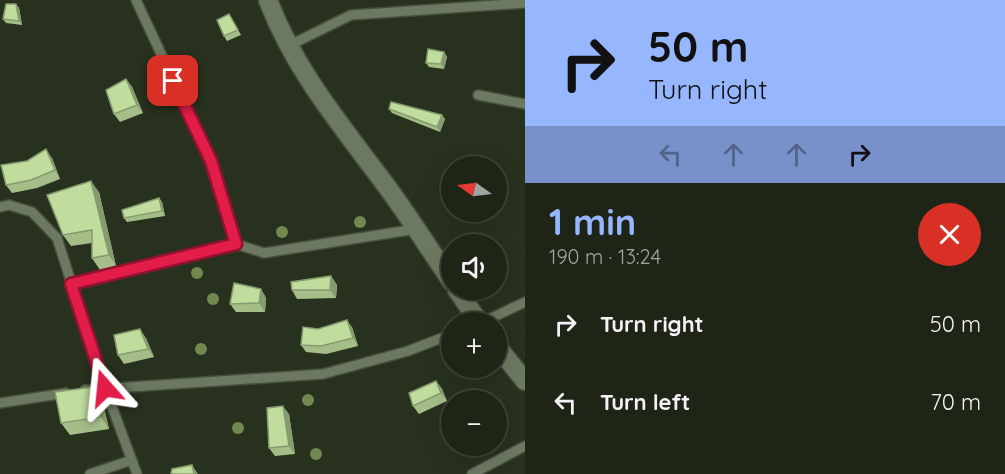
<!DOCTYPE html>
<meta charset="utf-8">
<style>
:root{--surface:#1e2516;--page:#262d1f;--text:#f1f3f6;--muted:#a1a5a1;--line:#3c4235;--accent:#96b6fd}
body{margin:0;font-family:Quicksand,sans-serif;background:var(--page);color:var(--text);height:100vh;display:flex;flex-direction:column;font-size:22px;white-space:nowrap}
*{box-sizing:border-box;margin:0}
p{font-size:20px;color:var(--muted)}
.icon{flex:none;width:33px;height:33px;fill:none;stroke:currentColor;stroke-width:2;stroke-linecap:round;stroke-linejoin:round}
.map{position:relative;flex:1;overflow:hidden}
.sheet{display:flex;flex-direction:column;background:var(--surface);width:480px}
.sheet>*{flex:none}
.hud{background:#96b6fd;color:#111;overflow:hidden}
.needle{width:39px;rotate:284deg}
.fabs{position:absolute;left:441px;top:156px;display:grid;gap:12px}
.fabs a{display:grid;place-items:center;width:66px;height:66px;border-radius:50%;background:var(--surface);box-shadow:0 6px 24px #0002,0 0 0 2px var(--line);font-size:30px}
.pin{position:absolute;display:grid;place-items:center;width:51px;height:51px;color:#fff;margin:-26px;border-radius:12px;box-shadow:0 3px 9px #0006}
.me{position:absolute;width:66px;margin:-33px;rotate:342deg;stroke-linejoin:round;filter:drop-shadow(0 0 4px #0008)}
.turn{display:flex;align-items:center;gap:21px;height:126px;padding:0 24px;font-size:27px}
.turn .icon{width:78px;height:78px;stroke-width:2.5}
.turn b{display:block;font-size:42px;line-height:51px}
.lanes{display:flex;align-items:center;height:57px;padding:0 24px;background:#0003;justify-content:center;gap:30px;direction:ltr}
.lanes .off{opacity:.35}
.round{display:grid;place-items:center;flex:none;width:63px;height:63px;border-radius:32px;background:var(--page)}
.head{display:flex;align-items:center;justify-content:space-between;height:102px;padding:0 24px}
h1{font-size:36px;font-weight:700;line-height:45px;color:var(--accent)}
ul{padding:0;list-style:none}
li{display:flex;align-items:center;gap:18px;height:78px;padding:0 24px}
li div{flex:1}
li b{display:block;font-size:22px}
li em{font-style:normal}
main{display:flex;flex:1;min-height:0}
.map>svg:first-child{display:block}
</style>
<main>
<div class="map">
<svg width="525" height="474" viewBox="0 0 525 474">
<rect width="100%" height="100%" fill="#28311d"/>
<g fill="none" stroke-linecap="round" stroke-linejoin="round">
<defs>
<path id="service" d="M 136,0 L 211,161 L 236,244 L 264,253 L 416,229
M 288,46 L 351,15 L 525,3
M 478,95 L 525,104
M 0,207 L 9,205 L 32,212 L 57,238 L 105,388 L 137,474
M 71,284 L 236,244
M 483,322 L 525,302
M 85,390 L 323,374 L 408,351 L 452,334
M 0,403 L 66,393
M 90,474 L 132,460
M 472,474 L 525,446"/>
<path id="minor" d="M 268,0 C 296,74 347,132 393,195 C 413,223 432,253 452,282
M 457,290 L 479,322
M 496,345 L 525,381"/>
</defs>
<use href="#service" stroke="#474e3c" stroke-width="12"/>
<use href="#minor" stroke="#474e3c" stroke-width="21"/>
<use href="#service" stroke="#6d7861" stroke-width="9"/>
<use href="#minor" stroke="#6d7861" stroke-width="18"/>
</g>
<g fill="#718951">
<circle cx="360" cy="222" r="6"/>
<circle cx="282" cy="232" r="6"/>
<circle cx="197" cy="273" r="6"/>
<circle cx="213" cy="299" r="6"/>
<circle cx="201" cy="349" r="6"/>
<circle cx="308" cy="400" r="6"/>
<circle cx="238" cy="428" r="6"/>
<circle cx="316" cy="454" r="6"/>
</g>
<path fill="#a5be88" d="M 16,4 L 19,8 L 22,25 L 6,23 L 3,19 Z
M 229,14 L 241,35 L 227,41 L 224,36 Z
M 444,52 L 447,57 L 444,69 L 429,67 L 426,63 Z
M 126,79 L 132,87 L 143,113 L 120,122 L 114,114 Z
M 389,109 L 442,115 L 445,119 L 440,132 L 392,113 Z
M 52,158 L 60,179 L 37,188 L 12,193 L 6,185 Z
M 99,192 L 116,266 L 100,270 L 92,258 L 92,243 L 71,246 L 63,235 Z
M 159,198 L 162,202 L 165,216 L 127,222 L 124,218 Z
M 331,276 L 337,285 L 336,298 L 297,299 L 292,290 Z
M 261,289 L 266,298 L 265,312 L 236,312 L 230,304 Z
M 352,327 L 358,346 L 326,354 L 306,352 L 301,345 L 318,329 Z
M 146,338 L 154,357 L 124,364 L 118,355 Z
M 436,381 L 442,389 L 447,401 L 419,414 L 413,406 Z
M 102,399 L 109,429 L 70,435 L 61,423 Z
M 289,414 L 295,454 L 275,456 L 269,448 Z"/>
<path fill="#869b6f" d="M 16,4 L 19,8 L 22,25 L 19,21 Z
M 444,52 L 447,57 L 444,69 L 441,64 Z
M 126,79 L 132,87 L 143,113 L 137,105 Z
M 442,115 L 445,119 L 440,132 L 437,127 Z
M 46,149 L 52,158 L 60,179 L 55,170 Z
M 91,181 L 99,192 L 116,266 L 109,255 Z
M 159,198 L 162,202 L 165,216 L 162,211 Z
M 331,276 L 337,285 L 336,298 L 330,290 Z
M 261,289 L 266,298 L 265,312 L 259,303 Z
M 347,320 L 352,327 L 358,346 L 353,338 Z
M 140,329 L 146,338 L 154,357 L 148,349 Z
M 436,381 L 442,389 L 447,401 L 441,393 Z
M 93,387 L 102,399 L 109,429 L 101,417 Z
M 283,406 L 289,414 L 295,454 L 289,446 Z
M 192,465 L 198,474 L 194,474 Z"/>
<path fill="#c0dd9e" stroke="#869b6f" stroke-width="1.5" d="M 6,4 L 16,4 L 19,21 L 3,19 Z
M 229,14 L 238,30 L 224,36 L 217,20 Z
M 428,49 L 444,52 L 441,64 L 426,63 Z
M 126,79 L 137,105 L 114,114 L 106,90 Z
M 391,102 L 442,115 L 437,127 L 389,109 Z
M 46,149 L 55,170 L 31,180 L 6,185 L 1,165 L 27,161 Z
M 91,181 L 109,255 L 92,258 L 92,230 L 63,235 L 47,195 Z
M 159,198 L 162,211 L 124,218 L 122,210 Z
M 331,276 L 330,290 L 292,290 L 291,282 Z
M 234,283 L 261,289 L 259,303 L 230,304 Z
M 347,320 L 353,338 L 321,346 L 301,345 L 303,327 L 318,329 Z
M 140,329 L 148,349 L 118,355 L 114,335 Z
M 436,381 L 441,393 L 413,406 L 409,393 Z
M 93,387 L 101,417 L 61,423 L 55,392 Z
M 283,406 L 289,446 L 269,448 L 267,408 Z
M 192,465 L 194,474 L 171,474 L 172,469 Z"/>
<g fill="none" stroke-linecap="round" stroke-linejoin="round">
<defs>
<path id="route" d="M 105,388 L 71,284 L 236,244 L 211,161 L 173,81"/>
</defs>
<use href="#route" stroke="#92132f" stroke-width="15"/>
<use href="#route" stroke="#e11d48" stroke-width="10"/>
</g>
</svg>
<div class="fabs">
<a><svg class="needle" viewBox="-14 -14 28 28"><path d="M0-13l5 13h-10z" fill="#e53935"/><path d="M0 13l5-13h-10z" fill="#a1a5a1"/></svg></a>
<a><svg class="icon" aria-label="sound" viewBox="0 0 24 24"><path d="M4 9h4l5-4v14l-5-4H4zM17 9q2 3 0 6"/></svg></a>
<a>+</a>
<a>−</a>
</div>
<div class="pin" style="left:173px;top:81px;background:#d93025"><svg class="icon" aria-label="arrive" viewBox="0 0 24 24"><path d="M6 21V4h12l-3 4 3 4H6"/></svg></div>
<svg class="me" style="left:105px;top:388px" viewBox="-20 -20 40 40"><path d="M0-17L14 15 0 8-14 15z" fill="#e11d48" stroke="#fff" stroke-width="4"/></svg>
</div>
<section class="sheet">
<div class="hud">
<div class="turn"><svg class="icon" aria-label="right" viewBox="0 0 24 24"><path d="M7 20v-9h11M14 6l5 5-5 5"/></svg><div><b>50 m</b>Turn right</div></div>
<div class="lanes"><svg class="icon off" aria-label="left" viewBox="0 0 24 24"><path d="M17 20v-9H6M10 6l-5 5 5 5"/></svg><svg class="icon off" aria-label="ahead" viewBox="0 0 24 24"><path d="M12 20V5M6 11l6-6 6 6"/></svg><svg class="icon off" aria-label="ahead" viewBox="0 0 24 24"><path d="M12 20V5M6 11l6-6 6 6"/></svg><svg class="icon" aria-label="right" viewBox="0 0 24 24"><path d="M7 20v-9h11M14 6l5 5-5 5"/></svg></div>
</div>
<div class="head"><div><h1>1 min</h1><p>190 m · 13:24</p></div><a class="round" style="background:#d93025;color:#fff"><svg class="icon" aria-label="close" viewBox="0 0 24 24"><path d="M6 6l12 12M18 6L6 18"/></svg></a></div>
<ul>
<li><svg class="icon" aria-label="right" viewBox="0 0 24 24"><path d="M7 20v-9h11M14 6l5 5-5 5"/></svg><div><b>Turn right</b></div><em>50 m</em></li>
<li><svg class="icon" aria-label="left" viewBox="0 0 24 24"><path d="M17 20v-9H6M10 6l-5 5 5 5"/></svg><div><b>Turn left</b></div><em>70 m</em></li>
</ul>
</section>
</main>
